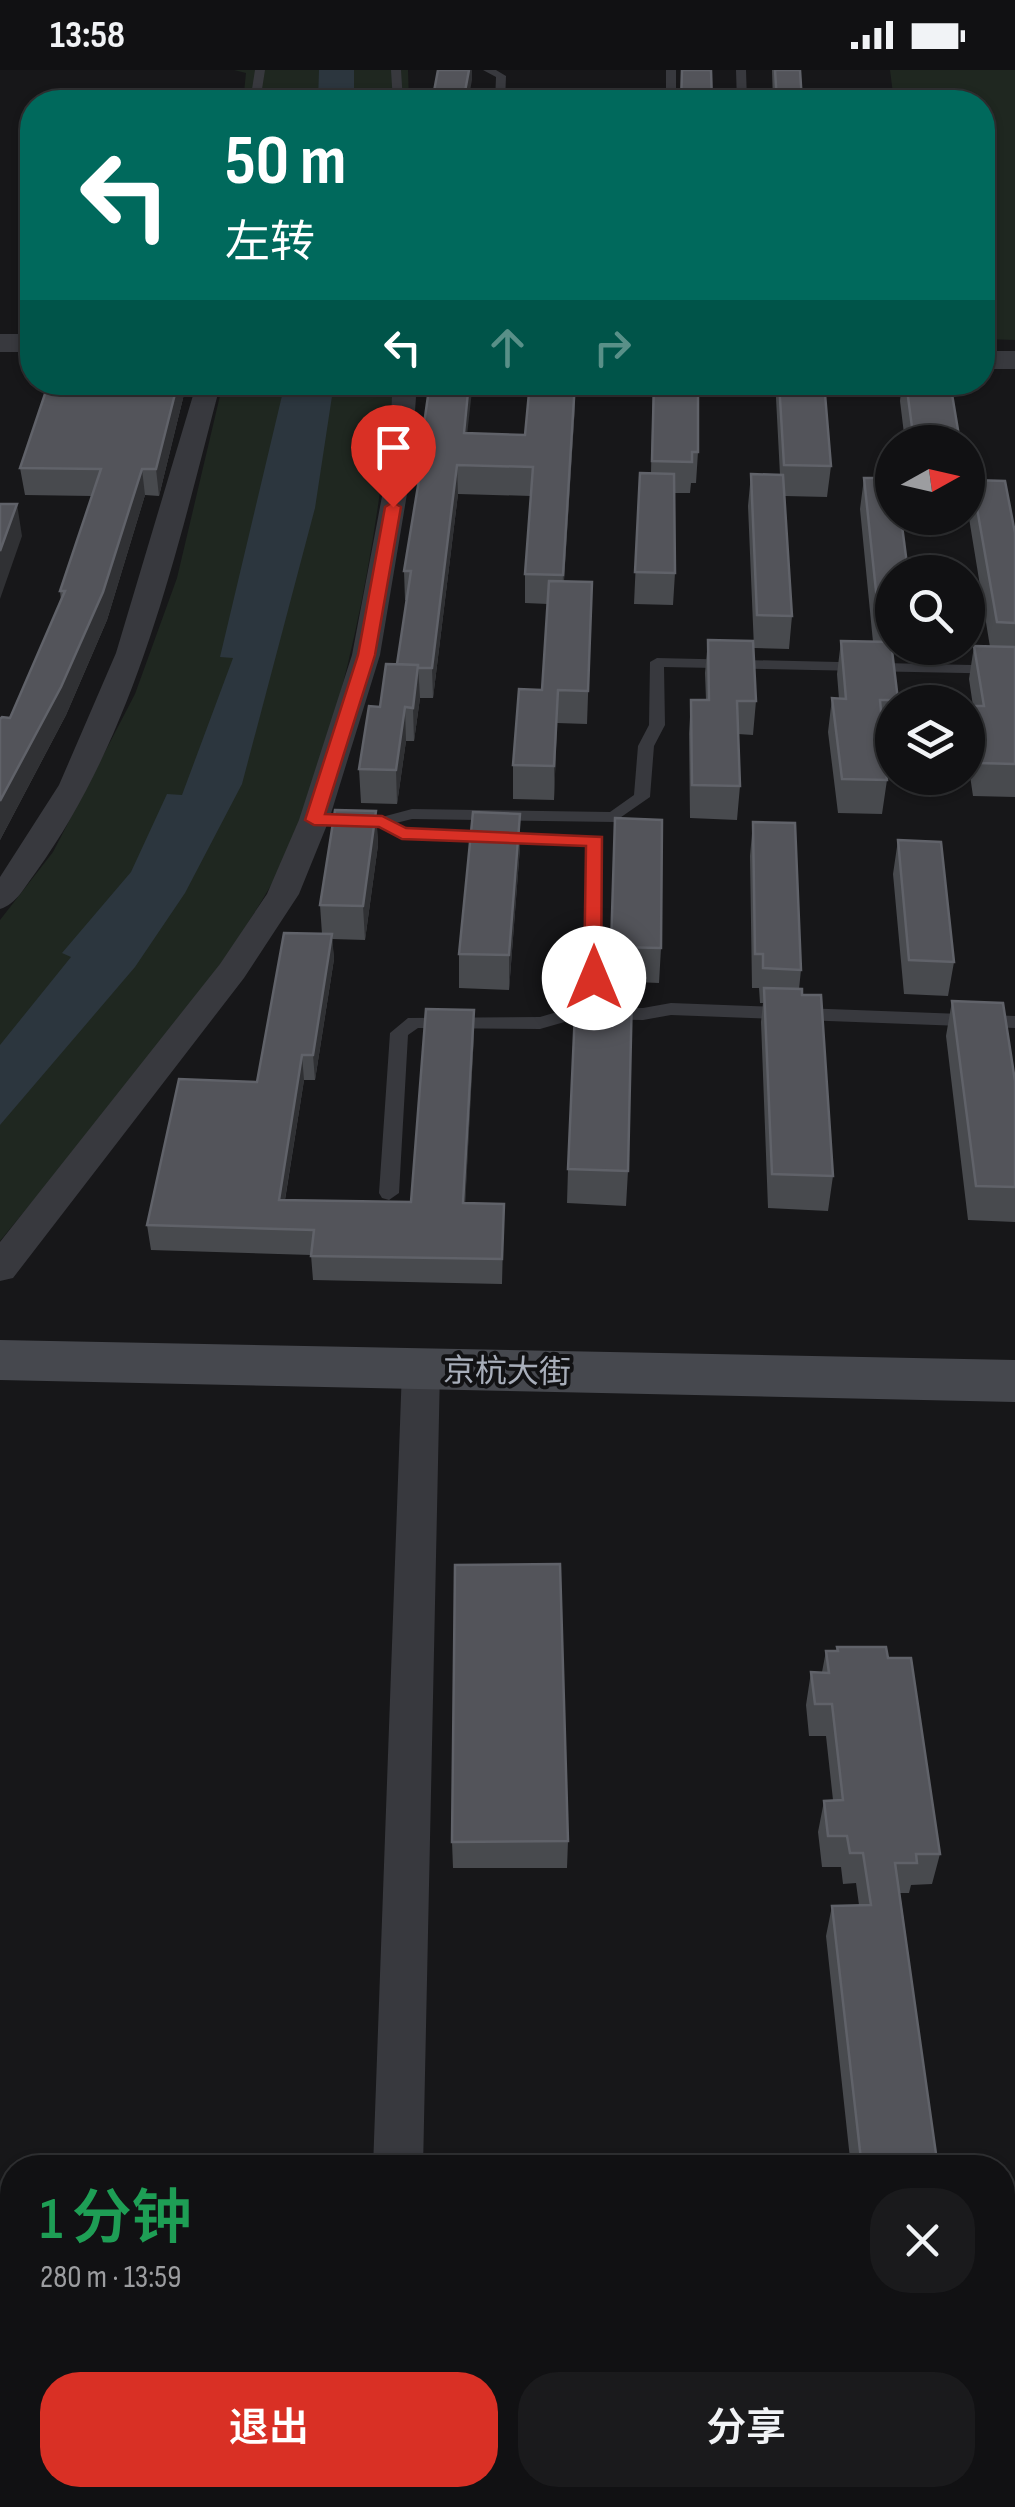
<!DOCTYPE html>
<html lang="zh">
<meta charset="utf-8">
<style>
:root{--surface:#111113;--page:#1a1a1c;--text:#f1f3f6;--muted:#9c9da0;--line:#303133;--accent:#d93025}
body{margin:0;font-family:"Sofia Sans Condensed","Noto Sans SC",sans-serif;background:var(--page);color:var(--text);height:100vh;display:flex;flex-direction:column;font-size:38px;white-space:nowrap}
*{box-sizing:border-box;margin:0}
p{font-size:32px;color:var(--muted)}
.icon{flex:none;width:55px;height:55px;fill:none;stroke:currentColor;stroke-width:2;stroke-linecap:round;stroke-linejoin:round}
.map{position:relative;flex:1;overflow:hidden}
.side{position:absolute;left:0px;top:2085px;width:1015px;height:352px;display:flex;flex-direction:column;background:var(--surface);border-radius:40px 40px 0 0;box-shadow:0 2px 8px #0004,0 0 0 2px var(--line)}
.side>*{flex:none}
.hud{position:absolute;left:20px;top:20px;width:975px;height:305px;border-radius:40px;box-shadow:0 2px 8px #0004,0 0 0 2px var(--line);background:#00695c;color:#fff;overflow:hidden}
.needle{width:65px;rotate:82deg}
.buttons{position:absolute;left:875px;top:355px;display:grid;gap:20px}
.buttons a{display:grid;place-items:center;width:110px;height:110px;border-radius:50%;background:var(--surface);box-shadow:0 2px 8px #0004,0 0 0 2px var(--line);font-size:50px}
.pin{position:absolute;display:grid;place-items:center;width:85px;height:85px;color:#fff;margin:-102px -42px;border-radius:50% 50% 50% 0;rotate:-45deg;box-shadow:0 0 10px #0007}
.pin .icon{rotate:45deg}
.me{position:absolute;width:110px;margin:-55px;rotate:0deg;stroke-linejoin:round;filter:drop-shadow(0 0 8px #0008)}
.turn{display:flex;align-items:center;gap:35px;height:210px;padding:0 40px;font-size:45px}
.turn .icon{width:130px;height:130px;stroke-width:2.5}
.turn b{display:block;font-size:70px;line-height:85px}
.lanes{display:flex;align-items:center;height:95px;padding:0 40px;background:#0003;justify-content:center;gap:50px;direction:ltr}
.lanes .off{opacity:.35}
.round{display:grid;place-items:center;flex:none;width:105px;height:105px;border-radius:40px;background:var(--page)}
.head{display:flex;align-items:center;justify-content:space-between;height:170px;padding:0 40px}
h1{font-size:60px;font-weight:600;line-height:75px;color:#1e9e55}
.cta{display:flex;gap:20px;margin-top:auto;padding:20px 40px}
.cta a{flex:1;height:115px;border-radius:40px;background:var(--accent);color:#fff;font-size:40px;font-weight:600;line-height:115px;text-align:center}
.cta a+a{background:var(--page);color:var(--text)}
.status{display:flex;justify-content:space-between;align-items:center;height:70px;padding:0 50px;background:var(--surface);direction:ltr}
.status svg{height:28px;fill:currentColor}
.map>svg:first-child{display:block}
</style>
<div class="status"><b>13:58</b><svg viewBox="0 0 49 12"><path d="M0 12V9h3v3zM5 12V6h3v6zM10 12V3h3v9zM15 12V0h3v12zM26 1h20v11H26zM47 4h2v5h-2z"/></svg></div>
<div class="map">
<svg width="1015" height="2437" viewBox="0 0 1015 2437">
<rect width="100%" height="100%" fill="#171719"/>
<path fill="#1f2720" d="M 234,0 L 408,0 L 409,32 L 243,32 L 246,3 Z
M 890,0 L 1015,0 L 1015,270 L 983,269 L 982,32 L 894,32 Z
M 223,313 L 394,313 C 379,442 361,566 321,690 C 308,731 295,772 274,810 C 199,941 96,1054 0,1171 L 0,850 L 53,782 L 135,624 L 177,508 Z"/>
<path fill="#2c363e" d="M 319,0 L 354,0 L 354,32 L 318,32 Z
M 285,313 L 334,313 L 315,438 L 242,714 L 185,823 L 135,897 L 0,1055 L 0,975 L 71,887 L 62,883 L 131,802 L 167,724 L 182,725 L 233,588 L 220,587 Z"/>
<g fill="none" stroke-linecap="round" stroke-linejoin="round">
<path fill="#38393e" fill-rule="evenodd" d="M 255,0 L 265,0 L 260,32 L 250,32 Z
M 391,0 L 401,0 L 403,32 L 393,32 Z
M 483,0 L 496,0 L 506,6 L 505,32 L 495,32 L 496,7 Z
M 666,0 L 676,0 L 676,32 L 666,32 Z
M 736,0 L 746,0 L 747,32 L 737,32 Z
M 657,588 L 1015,596 L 1015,604 L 664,597 L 665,655 L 654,676 L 650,727 L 614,752 L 412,749 L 396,753 L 405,758 L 601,768 L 603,908 L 594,914 L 585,908 L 587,776 L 402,768 L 379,757 L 314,755 L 306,750 L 314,745 L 382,747 L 412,739 L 610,742 L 634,725 L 638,676 L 649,655 L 650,592 Z
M 671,933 L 1015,946 L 1015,958 L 671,945 L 643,950 L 575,949 L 540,959 L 418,958 L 408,965 L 399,1123 L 389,1130 L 382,1128 L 379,1123 L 390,963 L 408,948 L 540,947 L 574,937 L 643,938 Z"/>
<path fill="#38393e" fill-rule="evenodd" d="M 197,312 L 221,312 C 177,479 138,660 36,802 C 25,816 17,834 0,839 L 0,807 L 59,715 L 116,583 Z
M 393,312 L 417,312 L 411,400 L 380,585 L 329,750 L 299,824 L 244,908 L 13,1208 L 0,1211 L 0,1172 L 220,894 L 267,824 L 299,750 L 352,585 L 387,400 Z
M 421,1284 L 435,1289 L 440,1299 L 423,2098 L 373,2098 L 402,1299 L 407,1289 Z
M 361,2425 L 417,2425 L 417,2437 L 361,2437 Z"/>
<path fill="#38393e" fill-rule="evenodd" d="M 0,264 L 32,264 L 32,282 L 0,282 Z
M 982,281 L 1015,281 L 1015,299 L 982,299 Z"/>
<path fill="#46484e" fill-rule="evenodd" d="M 0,1270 L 1015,1290 L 1015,1332 L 0,1310 Z"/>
</g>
<path fill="#484a4e" d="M 772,0 L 800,0 L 802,32 L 773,32 Z
M 49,312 L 187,312 L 159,426 L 145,425 L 107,550 L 66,645 L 0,770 L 0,649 L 10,648 L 61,530 L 60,521 L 92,426 L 25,425 L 20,398 Z
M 653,312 L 698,382 L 696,413 L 691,413 L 690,423 L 674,423 L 675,503 L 673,535 L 634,534 L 640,403 L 651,403 Z
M 777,312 L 824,312 L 831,396 L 827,427 L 785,426 L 792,546 L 789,579 L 754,578 L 748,436 L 751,404 L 780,405 L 776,328 Z
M 902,312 L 950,312 L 960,372 L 905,372 L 900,331 Z
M 575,335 L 564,511 L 592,512 L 587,654 L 557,653 L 554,730 L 513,729 L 513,695 L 542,620 L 548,534 L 525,533 L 525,504 L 531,426 L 458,424 L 433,628 L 420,628 L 414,671 L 406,671 L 397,734 L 361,733 L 359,699 L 380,637 L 397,594 L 407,530 L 405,530 L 404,501 L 424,381 L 423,361 L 525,365 Z
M 864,408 L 892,502 L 892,578 L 910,578 L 909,583 L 892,582 L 898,630 L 898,632 L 892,632 L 892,664 L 883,663 L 887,710 L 882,744 L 838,743 L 828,662 L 832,628 L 839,629 L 837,604 L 841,571 L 873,572 L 860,439 Z
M 972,410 L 1015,463 L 1015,727 L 973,726 L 968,692 L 968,648 L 970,636 L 973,636 L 969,609 L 974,576 L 990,577 L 968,442 Z
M 708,570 L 756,631 L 753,665 L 738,664 L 740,716 L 737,750 L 690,748 L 689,663 L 691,630 L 706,630 L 705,603 Z
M 376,741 L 378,775 L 365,870 L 332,869 L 334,889 L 315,1010 L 304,1010 L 285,1130 L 411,1132 L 474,964 L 465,1133 L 504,1134 L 502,1214 L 313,1210 L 311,1185 L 151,1180 L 147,1155 L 257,1012 L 322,864 L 320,835 Z
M 615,748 L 661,878 L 659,913 L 610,911 Z
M 753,752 L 801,900 L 799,919 L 833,1106 L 828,1141 L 768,1138 L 761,952 L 763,933 L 760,933 L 759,918 L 752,918 L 750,786 Z
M 898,770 L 954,892 L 948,926 L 904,924 L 893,804 Z
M 520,777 L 509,920 L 459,918 L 459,884 Z
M 952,931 L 1015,1011 L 1015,1152 L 968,1150 L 946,966 Z
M 568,1099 L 628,1101 L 626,1136 L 567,1133 Z
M 837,1577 L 888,1588 L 940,1784 L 932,1814 L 911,1815 L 909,1823 L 900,1823 L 938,2098 L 851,2098 L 826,1866 L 832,1836 L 859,1835 L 856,1813 L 843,1814 L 841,1797 L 822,1797 L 818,1762 L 824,1731 L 833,1730 L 826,1666 L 809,1666 L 806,1635 L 811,1602 L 822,1602 L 826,1581 L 836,1581 Z
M 568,1771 L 567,1798 L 453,1798 L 452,1772 Z"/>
<path fill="#303134" d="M 469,0 L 472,0 L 472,10 L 468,32 L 463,32 Z
M 178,312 L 187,312 L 159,426 L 156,399 Z
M 469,312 L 473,312 L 464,392 L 464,363 Z
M 575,312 L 575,335 L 562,534 L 563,505 Z
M 457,395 L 458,424 L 433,628 L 432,598 Z
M 142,399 L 145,425 L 107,550 L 66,645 L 0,770 L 0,731 Z
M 17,434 L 22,466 L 0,529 L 0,481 Z
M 418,595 L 420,628 L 414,671 L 413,638 Z
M 558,620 L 557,653 L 554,730 L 554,696 Z
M 405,637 L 406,671 L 397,734 L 396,700 Z
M 376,741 L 378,775 L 365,870 L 363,836 Z
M 520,744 L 520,777 L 509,920 L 509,885 Z
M 332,864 L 334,889 L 315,1010 L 313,985 Z
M 474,940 L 474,964 L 464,1158 L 463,1133 Z
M 302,985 L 304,1010 L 281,1154 L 279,1130 Z"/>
<path fill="#53545a" stroke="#606269" stroke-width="2.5" d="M 438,0 L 469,0 L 463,32 L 432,32 Z
M 682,0 L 711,0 L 712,32 L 681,32 Z
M 775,0 L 800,0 L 802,32 L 777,32 Z
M 49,312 L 178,312 L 156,399 L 142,399 L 103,522 L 61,617 L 0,731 L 0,649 L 2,647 L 10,648 L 65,521 L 60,521 L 101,399 L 20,398 Z
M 430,312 L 469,312 L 464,363 L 525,365 L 530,312 L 575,312 L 563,505 L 525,504 L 533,397 L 457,395 L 432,598 L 418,598 L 418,595 L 397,594 L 411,501 L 404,501 L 427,361 L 423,361 Z
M 654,312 L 698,312 L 698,382 L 692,382 L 692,392 L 652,391 Z
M 779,312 L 824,312 L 831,396 L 784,395 Z
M 906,312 L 950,312 L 960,372 L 914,372 Z
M 640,403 L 674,404 L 675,503 L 635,502 Z
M 751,404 L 783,405 L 792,546 L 757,545 Z
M 864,408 L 892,408 L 892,448 L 901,448 L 908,502 L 892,502 L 892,550 L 879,549 Z
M 972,410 L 1005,411 L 1015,463 L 1015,553 L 997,552 Z
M 0,434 L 17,434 L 0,481 Z
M 549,511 L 592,512 L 588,621 L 558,620 L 554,696 L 513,695 L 519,619 L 542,620 Z
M 708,570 L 753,571 L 756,631 L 737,631 L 740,716 L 692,715 L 691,630 L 709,630 Z
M 841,571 L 891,572 L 898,630 L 880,630 L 887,710 L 842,709 L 832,628 L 846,629 Z
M 974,576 L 1015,577 L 1015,694 L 979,693 L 970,636 L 984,636 Z
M 386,594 L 418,595 L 413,638 L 405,637 L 396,700 L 359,699 L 369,636 L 380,637 Z
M 335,740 L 376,741 L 363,836 L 320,835 Z
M 473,742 L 520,744 L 509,885 L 459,884 Z
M 615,748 L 662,750 L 661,878 L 611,877 Z
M 753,752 L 795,753 L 801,900 L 763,898 L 763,884 L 755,884 Z
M 898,770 L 941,772 L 954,892 L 909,890 Z
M 284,863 L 332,864 L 313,985 L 302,985 L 279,1130 L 411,1132 L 426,939 L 474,940 L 463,1133 L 504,1134 L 502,1189 L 311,1186 L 314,1160 L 147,1155 L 179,1009 L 257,1012 Z
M 764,918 L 802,919 L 802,925 L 821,925 L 833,1106 L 772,1104 Z
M 576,919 L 632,921 L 628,1101 L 568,1099 Z
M 952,931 L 1003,933 L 1015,1011 L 1015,1117 L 976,1116 Z
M 560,1494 L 568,1771 L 452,1772 L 455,1495 Z
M 837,1577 L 886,1577 L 888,1588 L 911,1588 L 940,1784 L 916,1784 L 917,1793 L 895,1793 L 938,2098 L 862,2098 L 832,1836 L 871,1835 L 863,1783 L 850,1783 L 847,1766 L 828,1766 L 824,1731 L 843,1730 L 832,1634 L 815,1634 L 811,1602 L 829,1603 L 826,1581 L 838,1581 Z"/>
<path fill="#d93025" stroke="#8d1f18" stroke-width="2.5" d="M 393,432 L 401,437 L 375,585 L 325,744 L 382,746 L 406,758 L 602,767 L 601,912 L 594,914 L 584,908 L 586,776 L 402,769 L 379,757 L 314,755 L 305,750 L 358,585 L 385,437 Z"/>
<g text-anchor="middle" stroke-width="8" stroke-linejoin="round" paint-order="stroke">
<g font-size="32" fill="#a8aeba" stroke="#121214">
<text transform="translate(507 1301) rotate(1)" y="11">京杭大街</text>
</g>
</g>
</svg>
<div class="buttons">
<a><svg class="needle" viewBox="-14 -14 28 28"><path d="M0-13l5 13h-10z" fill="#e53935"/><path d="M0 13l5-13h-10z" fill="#9c9da0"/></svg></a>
<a><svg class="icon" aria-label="search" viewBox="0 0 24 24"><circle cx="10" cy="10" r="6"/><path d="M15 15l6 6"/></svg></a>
<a><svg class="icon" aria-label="layers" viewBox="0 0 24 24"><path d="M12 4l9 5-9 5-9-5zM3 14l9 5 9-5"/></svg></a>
</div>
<div class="pin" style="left:393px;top:437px;background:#d93025"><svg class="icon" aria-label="arrive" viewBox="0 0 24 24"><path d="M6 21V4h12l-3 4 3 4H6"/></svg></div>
<svg class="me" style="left:594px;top:908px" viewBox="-20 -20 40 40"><circle r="19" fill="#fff"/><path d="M0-13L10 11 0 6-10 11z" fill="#d93025"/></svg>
<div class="hud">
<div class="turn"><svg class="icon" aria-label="left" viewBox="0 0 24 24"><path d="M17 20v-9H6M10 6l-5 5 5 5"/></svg><div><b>50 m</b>左转</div></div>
<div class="lanes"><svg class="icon" aria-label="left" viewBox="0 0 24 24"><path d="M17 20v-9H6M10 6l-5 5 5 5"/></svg><svg class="icon off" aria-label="ahead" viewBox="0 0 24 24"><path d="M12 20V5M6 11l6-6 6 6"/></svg><svg class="icon off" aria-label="right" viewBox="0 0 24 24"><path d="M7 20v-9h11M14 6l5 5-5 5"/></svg></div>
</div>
<section class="side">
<div class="head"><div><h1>1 分钟</h1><p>280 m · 13:59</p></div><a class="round"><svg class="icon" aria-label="close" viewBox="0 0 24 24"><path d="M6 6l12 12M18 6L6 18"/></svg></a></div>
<div class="cta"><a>退出</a><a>分享</a></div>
</section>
</div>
